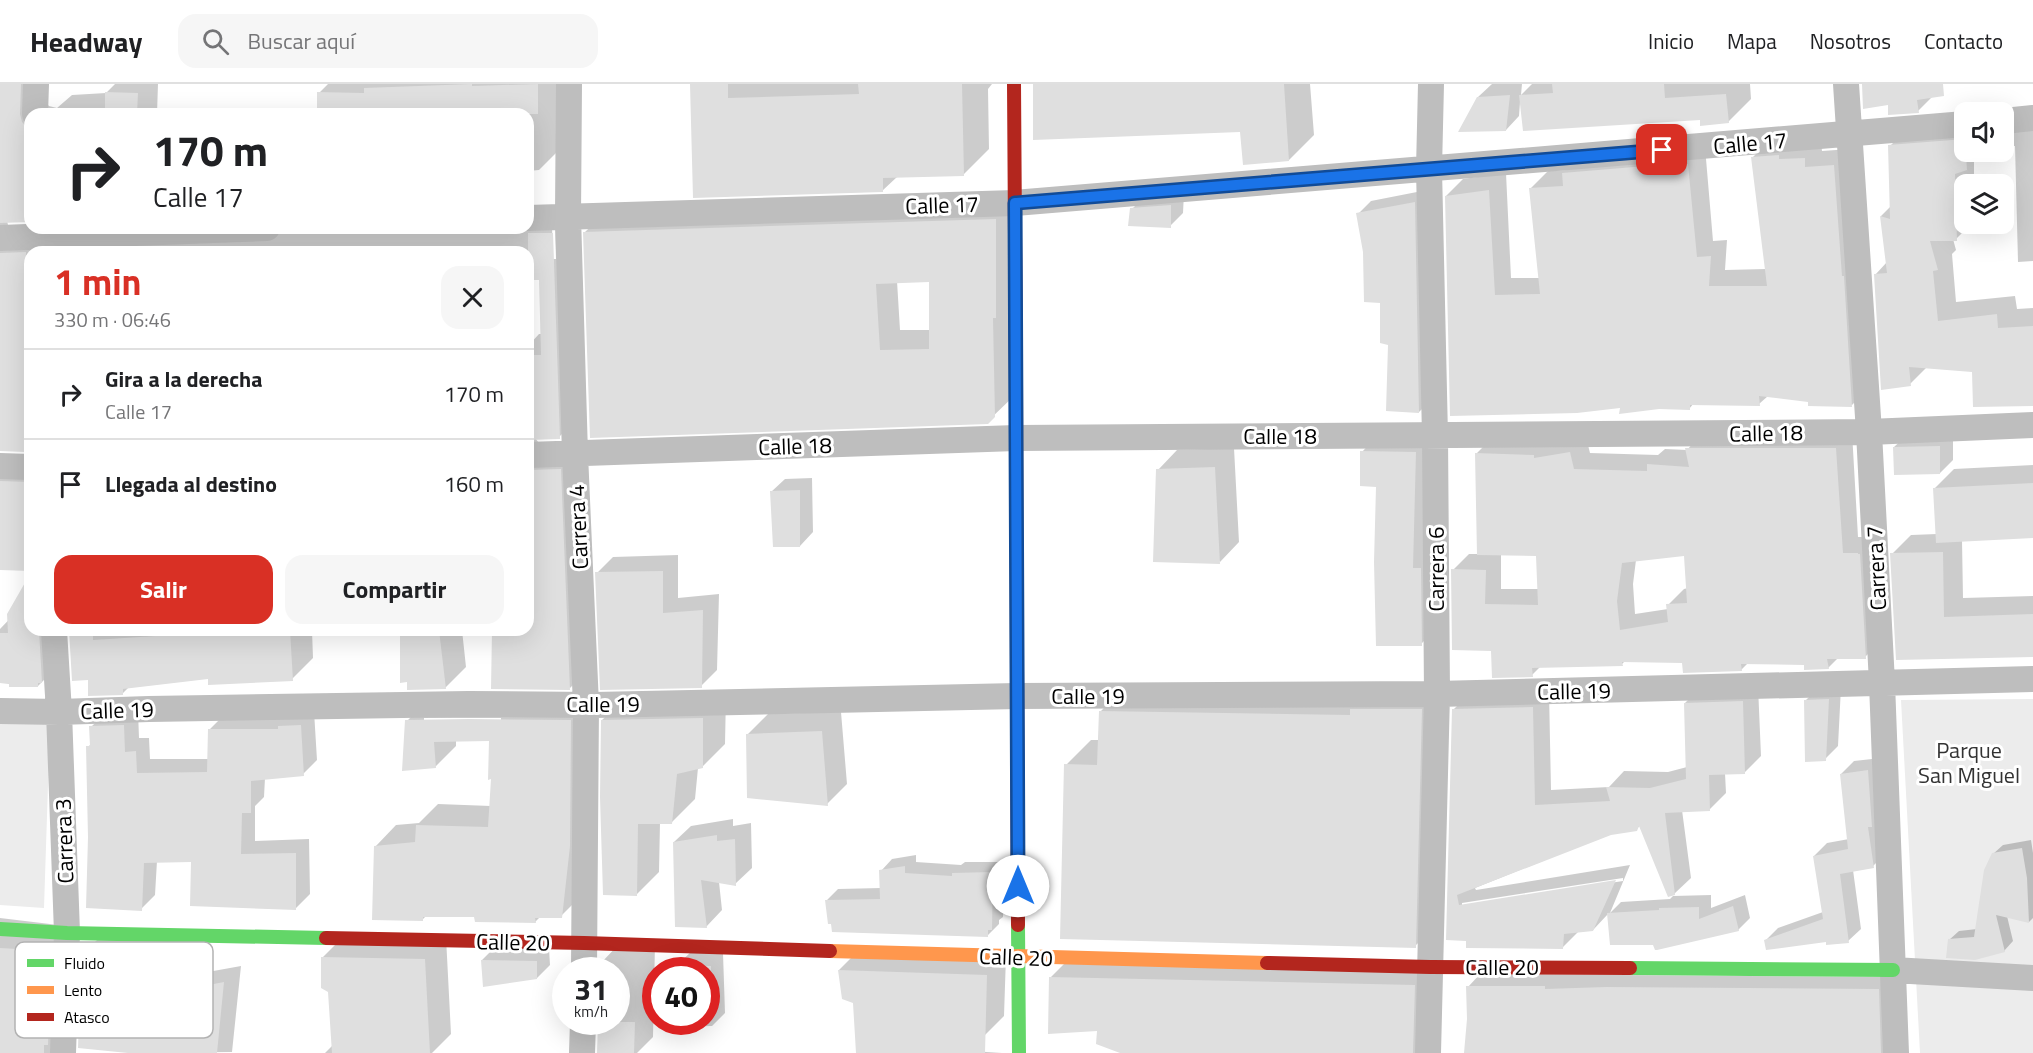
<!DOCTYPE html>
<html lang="es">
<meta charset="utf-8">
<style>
:root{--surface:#fff;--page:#f6f6f6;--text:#202124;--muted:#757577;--line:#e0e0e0;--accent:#d93025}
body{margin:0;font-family:"Titillium Web",sans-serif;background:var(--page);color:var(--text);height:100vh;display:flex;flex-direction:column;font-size:22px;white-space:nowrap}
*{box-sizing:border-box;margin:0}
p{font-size:20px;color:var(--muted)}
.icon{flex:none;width:33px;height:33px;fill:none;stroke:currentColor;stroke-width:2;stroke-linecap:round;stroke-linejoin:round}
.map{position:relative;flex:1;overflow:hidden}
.details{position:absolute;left:24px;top:162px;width:510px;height:390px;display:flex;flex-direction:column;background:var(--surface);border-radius:18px;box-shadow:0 6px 24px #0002}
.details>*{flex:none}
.hud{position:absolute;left:24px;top:24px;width:510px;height:126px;border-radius:18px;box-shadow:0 6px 24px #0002;background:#fff;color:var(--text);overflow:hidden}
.fabs{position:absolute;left:1954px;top:18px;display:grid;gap:12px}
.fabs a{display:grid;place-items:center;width:60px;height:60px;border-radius:12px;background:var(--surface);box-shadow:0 6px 24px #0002;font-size:30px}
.speed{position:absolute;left:552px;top:873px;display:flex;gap:12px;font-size:30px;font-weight:700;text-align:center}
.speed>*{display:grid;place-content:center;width:78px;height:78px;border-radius:50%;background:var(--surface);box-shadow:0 6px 24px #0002;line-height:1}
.speed small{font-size:15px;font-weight:400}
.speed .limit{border:9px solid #d22;background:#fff;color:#111}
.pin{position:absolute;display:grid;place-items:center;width:51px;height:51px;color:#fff;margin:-26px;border-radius:12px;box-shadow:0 3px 9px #0006}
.me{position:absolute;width:66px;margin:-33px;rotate:0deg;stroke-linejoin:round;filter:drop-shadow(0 0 4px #0008)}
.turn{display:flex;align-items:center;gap:21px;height:126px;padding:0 30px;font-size:27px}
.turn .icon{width:78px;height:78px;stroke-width:2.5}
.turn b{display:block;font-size:42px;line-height:51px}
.round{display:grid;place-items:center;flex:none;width:63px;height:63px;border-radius:18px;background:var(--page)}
.head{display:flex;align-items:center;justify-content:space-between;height:102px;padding:0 30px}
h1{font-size:36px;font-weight:700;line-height:45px;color:var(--accent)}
.primary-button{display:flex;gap:12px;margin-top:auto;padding:12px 30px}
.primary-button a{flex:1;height:69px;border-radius:18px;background:var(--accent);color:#fff;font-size:24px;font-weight:700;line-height:69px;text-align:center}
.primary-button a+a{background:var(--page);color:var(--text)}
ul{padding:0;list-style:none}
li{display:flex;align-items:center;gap:18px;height:90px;padding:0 30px;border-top:2px solid var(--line)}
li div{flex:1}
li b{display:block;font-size:22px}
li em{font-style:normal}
header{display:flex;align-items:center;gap:36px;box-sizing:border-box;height:84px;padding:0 30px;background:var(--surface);border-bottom:2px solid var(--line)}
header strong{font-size:28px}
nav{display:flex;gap:33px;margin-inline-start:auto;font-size:21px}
.search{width:420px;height:54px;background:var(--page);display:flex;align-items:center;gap:15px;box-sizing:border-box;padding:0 21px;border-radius:18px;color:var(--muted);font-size:22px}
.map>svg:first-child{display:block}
</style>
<header>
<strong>Headway</strong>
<div class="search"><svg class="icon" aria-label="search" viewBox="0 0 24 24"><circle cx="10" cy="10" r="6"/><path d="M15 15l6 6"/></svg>Buscar aquí</div>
<nav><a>Inicio</a><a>Mapa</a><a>Nosotros</a><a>Contacto</a></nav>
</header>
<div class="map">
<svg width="2033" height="969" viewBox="0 0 2033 969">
<rect width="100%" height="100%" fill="#fff"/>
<path fill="#ececec" d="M 2033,615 L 2033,969 L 1920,969 L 1901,616 Z
M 0,639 L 50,640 L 44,824 L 0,821 Z"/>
<path fill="#0003" fill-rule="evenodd" d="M 0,0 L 41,0 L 43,16 L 49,22 L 57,24 L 72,11 L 106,9 L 115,0 L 158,0 L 157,30 L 30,30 L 30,135 L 7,137 L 8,141 L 200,144 L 528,144 L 574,128 L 580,332 L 559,353 L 535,354 L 543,364 L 581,364 L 591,583 L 570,604 L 494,546 L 528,546 L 528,262 L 539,250 L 542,250 L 541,194 L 528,194 L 528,168 L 30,168 L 30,367 L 0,366 ZM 552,141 L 555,141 L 556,175 L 553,175 Z
M 328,0 L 559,0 L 560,65 L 539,86 L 528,87 L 528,30 L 318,30 L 319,9 Z
M 691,0 L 992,0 L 988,5 L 989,65 L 964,90 L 897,93 L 882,107 Z
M 1033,0 L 1310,0 L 1314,51 L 1289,76 L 1242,46 Z
M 1492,0 L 1522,0 L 1521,11 L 1532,0 L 1750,0 L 1751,15 L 1728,38 L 1520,18 L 1519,32 L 1506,46 L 1478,13 Z
M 1863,0 L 1935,0 L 1936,9 L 1918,27 L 1889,19 Z
M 2004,28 L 2033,33 L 2033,177 L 2018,178 L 2015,62 L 2004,63 Z
M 1965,38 L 1965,68 L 1983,68 L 1974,77 L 1974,100 L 1965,100 L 1965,140 L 1971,140 L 1956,155 L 1953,155 L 1956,166 L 1952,170 L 1956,218 L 2015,212 L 2017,225 L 2033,224 L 2033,319 L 1974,287 L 1927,283 L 1910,300 L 1875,191 L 1887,178 L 1881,132 L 1891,122 L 1890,62 L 1909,43 Z
M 1770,56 L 1821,57 L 1822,67 L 1850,65 L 1869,304 L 1852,321 L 1768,312 L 1759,320 L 1694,319 L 1689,325 L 1621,322 L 1451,330 L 1446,112 L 1463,95 L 1506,89 L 1511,194 L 1540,194 L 1531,104 L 1548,87 L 1567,86 L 1581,72 L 1705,63 L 1713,157 L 1727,156 L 1725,186 L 1766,185 L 1753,73 Z
M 1427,106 L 1432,315 L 1419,328 L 1365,168 L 1358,130 L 1371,117 Z
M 1184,109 L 1183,129 L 1170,142 L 1132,125 L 1145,112 Z
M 1016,115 L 1015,311 L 987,338 L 585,148 L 606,128 ZM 931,196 L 931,246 L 900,246 L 897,197 Z
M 1852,348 L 1858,453 L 1873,453 L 1881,557 L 1865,573 L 1838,574 L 1828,584 L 1805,579 L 1748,579 L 1741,586 L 1684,578 L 1625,577 L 1622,580 L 1540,583 L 1532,591 L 1493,565 L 1453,486 L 1469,470 L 1479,470 L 1476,370 L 1492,354 L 1586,353 L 1590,369 L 1658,371 L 1665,365 L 1687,366 L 1702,349 ZM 1501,470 L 1538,471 L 1539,505 L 1501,505 ZM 1686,470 L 1688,504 L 1684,505 L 1668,521 L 1668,525 L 1635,530 L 1633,500 L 1636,476 Z
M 1953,349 L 1953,376 L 1940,389 L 1894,363 L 1908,350 Z
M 1375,354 L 1428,356 L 1434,547 L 1421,560 L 1377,401 L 1362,368 Z
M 1234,364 L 1239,458 L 1220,478 L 1158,386 L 1177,366 Z
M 30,377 L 30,485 L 0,485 L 0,380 Z
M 2033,381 L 2033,453 L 1962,456 L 1963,514 L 2033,512 L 2033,572 L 1897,575 L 1892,470 L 1911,451 L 1937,450 L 1935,404 L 1954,385 Z
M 812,394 L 813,448 L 800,462 L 771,408 L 785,395 Z
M 678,471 L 678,514 L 719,510 L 717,586 L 701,602 L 597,489 L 613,473 Z
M 22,522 L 30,522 L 30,546 L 61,546 L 63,577 L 38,602 L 0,599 L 0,545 Z
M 70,546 L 312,546 L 313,574 L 292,595 L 210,593 L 130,602 L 123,609 L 89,595 Z
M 401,546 L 462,546 L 466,583 L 445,604 Z
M 1447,600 L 1441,837 L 1415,862 L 1066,681 L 1091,656 L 1100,656 L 1101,627 L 1126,602 Z
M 1758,602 L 1761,672 L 1744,689 L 1725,689 L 1726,709 L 1710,725 L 1682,726 L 1691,794 L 1674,810 L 1641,741 L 1636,745 L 1610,750 L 1475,804 L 1476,806 L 1630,781 L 1610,829 L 1621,818 L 1670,815 L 1673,812 L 1711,811 L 1711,824 L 1745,811 L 1750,834 L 1738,846 L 1654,859 L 1608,830 L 1593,846 L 1579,847 L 1562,864 L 1447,854 L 1453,626 L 1470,609 L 1549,607 L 1551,706 L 1609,703 L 1624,687 L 1668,688 L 1687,683 L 1685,619 L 1701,603 ZM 1623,794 L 1623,797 L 1462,822 L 1462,819 Z
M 1819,603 L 1841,603 L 1838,662 L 1825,675 L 1806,616 Z
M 726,611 L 725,660 L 702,683 L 698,684 L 695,715 L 671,739 L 660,739 L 659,788 L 636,811 L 602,636 L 626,613 Z
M 591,615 L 582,811 L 561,832 L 541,832 L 535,838 L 475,832 L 427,831 L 422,836 L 375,763 L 396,741 L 419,739 L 438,720 L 491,722 L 493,693 L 490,656 L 456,656 L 456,662 L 435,683 L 407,637 L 428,616 ZM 424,634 L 501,634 L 501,637 L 424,637 Z
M 138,627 L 139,654 L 149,654 L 150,675 L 209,675 L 209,646 L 223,632 L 314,627 L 317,676 L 303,690 L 265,694 L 264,713 L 255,722 L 255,757 L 309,755 L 310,810 L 296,824 L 193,776 L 157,777 L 155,811 L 141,825 L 90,753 L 88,663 L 92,659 L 91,643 L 105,629 Z
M 841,628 L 847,700 L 827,720 L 748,650 L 768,630 Z
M 1881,674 L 1886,769 L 1873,782 L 1853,786 L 1861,845 L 1848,857 L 1765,857 L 1778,844 L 1823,828 L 1814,772 L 1827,759 L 1849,755 L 1841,690 L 1854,677 Z
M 733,735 L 733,742 L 751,739 L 752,784 L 735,800 L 719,798 L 722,826 L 706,843 L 674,758 L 691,742 Z
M 2031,756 L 2033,769 L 2033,834 L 2029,838 L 2007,832 L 2013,857 L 2004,867 L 1949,856 L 1959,847 L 1977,845 L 1993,770 L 2003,761 Z
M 916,771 L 916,778 L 961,781 L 965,778 L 1004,778 L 1003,833 L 999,836 L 999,840 L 987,852 L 827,816 L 838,805 L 881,804 L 881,787 L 892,775 Z
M 0,834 L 75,843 L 59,969 L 0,969 Z
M 345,851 L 446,853 L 451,950 L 432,969 L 325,969 L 333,961 L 330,907 L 323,873 Z
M 101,852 L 175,852 L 169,895 L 241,882 L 232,968 L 140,969 L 83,870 Z
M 620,859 L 655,860 L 653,953 L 637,969 L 598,969 L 599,938 L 616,938 L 616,886 L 600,886 L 601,879 Z
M 495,863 L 549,864 L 550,881 L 537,894 L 482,876 Z
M 858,867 L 1006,872 L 1004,932 L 985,951 L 911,963 L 1002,969 L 857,969 L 854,918 L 839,886 Z
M 691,868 L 723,869 L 725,929 L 712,942 L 679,943 L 679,938 L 706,938 L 706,886 L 678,886 L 677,881 Z
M 1068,876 L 1432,885 L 1438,969 L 1125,969 L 1098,945 L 1051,893 Z
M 1480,890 L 1890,893 L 1901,969 L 1465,969 L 1469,935 L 1468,903 Z"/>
<path fill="#dfdfdf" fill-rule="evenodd" d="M 0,0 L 21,0 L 20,30 L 22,38 L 27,43 L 29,138 L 0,139 Z
M 472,0 L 472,2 L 538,0 L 538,30 L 317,30 L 317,8 L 364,9 L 364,4 Z
M 690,0 L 728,0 L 728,14 L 859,10 L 858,0 L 962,0 L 964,92 L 883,94 L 883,108 L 693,114 Z
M 1033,0 L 1284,0 L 1289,77 L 1243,81 L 1240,48 L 1033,56 Z
M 1552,0 L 1664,0 L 1665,14 L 1726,10 L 1729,39 L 1700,42 L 1700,36 L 1523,47 L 1519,11 L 1553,9 Z
M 1862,0 L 1943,0 L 1944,12 L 1917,16 L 1919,29 L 1888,31 L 1888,21 L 1863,25 Z
M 105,8 L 138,9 L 137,30 L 105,30 Z
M 1510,11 L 1506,47 L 1458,48 L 1477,13 Z
M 1965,55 L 1967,86 L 1955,90 L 1957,157 L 1930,157 L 1938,186 L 1933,187 L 1938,237 L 1997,230 L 1998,244 L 2033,242 L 2033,322 L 1973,323 L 1972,288 L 1909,283 L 1911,302 L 1881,306 L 1874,190 L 1887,189 L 1880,132 L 1890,135 L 1888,61 Z
M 1779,71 L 1779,75 L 1805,74 L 1805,83 L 1834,81 L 1842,192 L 1844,192 L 1852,323 L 1808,322 L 1808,318 L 1759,312 L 1760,322 L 1690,321 L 1690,326 L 1659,325 L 1619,330 L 1620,324 L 1577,329 L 1450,332 L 1445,112 L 1489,106 L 1495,211 L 1540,210 L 1529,104 L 1563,102 L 1562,89 L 1658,81 L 1658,85 L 1688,80 L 1697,173 L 1711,172 L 1709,202 L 1767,202 L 1751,73 Z
M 1415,118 L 1419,329 L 1386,327 L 1388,261 L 1380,259 L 1380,219 L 1364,218 L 1363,168 L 1356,129 Z
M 1171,121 L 1171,144 L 1128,142 L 1130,124 Z
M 996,135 L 996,234 L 993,234 L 995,333 L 988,340 L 590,354 L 583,148 ZM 929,198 L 929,265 L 880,266 L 876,200 Z
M 528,149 L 553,149 L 560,355 L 528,356 L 528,271 L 541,271 L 539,196 L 528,196 Z
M 26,168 L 25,368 L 0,367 L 0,169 Z
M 1940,362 L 1940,390 L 1894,391 L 1893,363 Z
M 1685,364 L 1836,364 L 1843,469 L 1858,469 L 1858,470 L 1860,470 L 1866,575 L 1827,575 L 1829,585 L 1804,586 L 1804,581 L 1741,580 L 1742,587 L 1683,589 L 1682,579 L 1622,578 L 1623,582 L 1532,584 L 1533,593 L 1492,594 L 1491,567 L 1452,566 L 1451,485 L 1486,486 L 1485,520 L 1538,521 L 1536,472 L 1477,471 L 1475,369 L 1534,371 L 1534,374 L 1570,368 L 1574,385 L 1647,387 L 1647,380 L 1689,383 ZM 1684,472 L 1687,519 L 1666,520 L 1668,538 L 1620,546 L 1617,517 L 1622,479 Z
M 1360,367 L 1416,368 L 1413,484 L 1421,484 L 1422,562 L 1376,562 L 1374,478 L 1376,403 L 1360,402 Z
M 1215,383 L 1220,480 L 1153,478 L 1156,385 Z
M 561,385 L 570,606 L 491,605 L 492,546 L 528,546 L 528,386 Z
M 0,397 L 30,398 L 30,487 L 0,486 Z
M 2033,399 L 2033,454 L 1936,459 L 1933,404 Z
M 800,406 L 800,463 L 773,463 L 770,407 Z
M 1943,468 L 1944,533 L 2033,530 L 2033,573 L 1896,576 L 1890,469 Z
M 663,487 L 663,529 L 703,526 L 702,604 L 600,606 L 595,488 Z
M 30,490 L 30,546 L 39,546 L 42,599 L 38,599 L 38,603 L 9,603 L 9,599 L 0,599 L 0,549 L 8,549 L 7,530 Z
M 69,546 L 93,546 L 93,556 L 156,552 L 156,546 L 290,546 L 293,597 L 208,601 L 208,595 L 123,605 L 123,611 L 88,612 L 88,596 L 72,597 Z
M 400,546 L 439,546 L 446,605 L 407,606 L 407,598 L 400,599 Z
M 1829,615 L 1826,677 L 1805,678 L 1804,616 Z
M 1743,617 L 1745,690 L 1709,691 L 1710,727 L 1665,729 L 1675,811 L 1668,813 L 1639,742 L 1637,747 L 1611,751 L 1457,811 L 1459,821 L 1616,796 L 1593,847 L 1564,850 L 1563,865 L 1466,864 L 1466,857 L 1446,856 L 1452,625 L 1533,623 L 1535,721 L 1610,717 L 1606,703 L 1650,704 L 1686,695 L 1684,619 Z
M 1350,625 L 1422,625 L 1416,864 L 1060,855 L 1064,680 L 1097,681 L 1099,627 L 1350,631 Z
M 703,634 L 703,684 L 677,690 L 672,740 L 638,740 L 637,812 L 603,811 L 600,713 L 601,636 Z
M 469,635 L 571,636 L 570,762 L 562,834 L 535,834 L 536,839 L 475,838 L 474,833 L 423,833 L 423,837 L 372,836 L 374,762 L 415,758 L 416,741 L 488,743 L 491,695 L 488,696 L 489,657 L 434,658 L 436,684 L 402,687 L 405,636 Z
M 124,641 L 125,668 L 136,667 L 137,689 L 207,688 L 208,645 L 278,645 L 278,642 L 301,641 L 304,692 L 251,697 L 251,729 L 242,729 L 241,770 L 296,769 L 296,826 L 190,822 L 191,778 L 144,779 L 142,827 L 86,824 L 88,753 L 86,662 L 90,662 L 89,642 Z
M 822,647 L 828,722 L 747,714 L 746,650 Z
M 1868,686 L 1872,743 L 1868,743 L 1874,784 L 1840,790 L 1849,859 L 1826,861 L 1826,858 L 1766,866 L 1764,856 L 1823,835 L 1813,772 L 1848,765 L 1840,690 Z
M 717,751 L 717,757 L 735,755 L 736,802 L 701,796 L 707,844 L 675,843 L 673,758 Z
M 2022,764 L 2027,794 L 2029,839 L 1996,831 L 2005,868 L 1975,876 L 1946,874 L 1948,855 L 1974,853 L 1984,786 L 1992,769 Z
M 905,782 L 905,789 L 952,792 L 952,789 L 993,788 L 992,846 L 988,846 L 988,853 L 832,848 L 831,840 L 828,840 L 825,816 L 880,815 L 879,786 Z
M 1733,822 L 1739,847 L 1657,866 L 1655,866 L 1653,861 L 1610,861 L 1607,829 L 1659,826 L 1659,824 L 1699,823 L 1699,835 Z
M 0,864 L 51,867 L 48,961 L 44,961 L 44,969 L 0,969 Z
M 81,869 L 108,874 L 109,869 L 158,870 L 152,912 L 224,898 L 217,969 L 128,969 L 78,964 Z
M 321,873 L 425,875 L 430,969 L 332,969 L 328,908 L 321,904 Z
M 481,876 L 537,877 L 537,895 L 483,903 Z
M 676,881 L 711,882 L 711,886 L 676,886 Z
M 838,886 L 987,891 L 985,969 L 856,969 L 853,919 L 842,915 Z
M 1049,893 L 1415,901 L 1413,969 L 1120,969 L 1096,960 L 1097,947 L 1048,950 Z
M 1466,902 L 1545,902 L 1545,905 L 1606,903 L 1879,905 L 1881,969 L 1464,969 L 1467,935 Z
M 598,938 L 635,938 L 634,969 L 597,969 Z"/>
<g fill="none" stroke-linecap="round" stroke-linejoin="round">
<path stroke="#bebebe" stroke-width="26" d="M 569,0 L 568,132 L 575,370 L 586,621 L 584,886
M 1846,0 L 1869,348 L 1882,599 L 1896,969
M 35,30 L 36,0
M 2004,37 L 2033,34
M 528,134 L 1015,119 L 1965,40
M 0,154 L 267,144
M 528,371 L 1016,354 L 1869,348 L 2033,341
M 0,382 L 30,383
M 54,546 L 59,628 L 67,849 L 63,969
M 0,627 L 59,628 L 149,625 L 469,620 L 594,621 L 1017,612 L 1437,610 L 2033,595
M 1893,886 L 2033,894
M 582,969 L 583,938
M 1428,969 L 1437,610 L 1435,352 L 1429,85 L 1431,0"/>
<path stroke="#63d668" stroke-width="14" d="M 1018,841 L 1019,969
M 0,845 L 67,849 L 326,854
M 1630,884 L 1893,886"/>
<path stroke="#ff974d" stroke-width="14" d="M 1016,298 L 1017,583
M 830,867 L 1267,879"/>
<path stroke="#b3261e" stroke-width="14" d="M 1014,0 L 1016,298
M 1017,583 L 1018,841
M 326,854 L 584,859 L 830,867
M 1267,879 L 1430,883 L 1630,884"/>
</g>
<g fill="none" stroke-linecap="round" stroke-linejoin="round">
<defs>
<path id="route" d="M 1018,802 L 1015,119 L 1662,66"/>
</defs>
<use href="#route" stroke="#114b97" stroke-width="15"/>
<use href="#route" stroke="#1a73e8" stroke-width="10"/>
</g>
<g text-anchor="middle" stroke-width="6" stroke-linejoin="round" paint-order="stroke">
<g font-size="22" fill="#000" stroke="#fff">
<text transform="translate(1750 59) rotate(-5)" y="8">Calle 17</text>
<text transform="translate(942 121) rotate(-2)" y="8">Calle 17</text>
<text transform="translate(1766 349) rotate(-1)" y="8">Calle 18</text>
<text x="1280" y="360">Calle 18</text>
<text transform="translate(795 362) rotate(-2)" y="8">Calle 18</text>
<text transform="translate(578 443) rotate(-93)" y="8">Carrera 4</text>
<text transform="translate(1876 484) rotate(-93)" y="8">Carrera 7</text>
<text transform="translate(1436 485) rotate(-90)" y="8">Carrera 6</text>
<text transform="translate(1574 607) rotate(-1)" y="8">Calle 19</text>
<text x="1088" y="620">Calle 19</text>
<text x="603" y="628">Calle 19</text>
<text transform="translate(117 626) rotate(-2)" y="8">Calle 19</text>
<text transform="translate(64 757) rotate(-92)" y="8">Carrera 3</text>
<text transform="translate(513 858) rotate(1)" y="8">Calle 20</text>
<text transform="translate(1016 873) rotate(2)" y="8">Calle 20</text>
<text x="1502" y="891">Calle 20</text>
</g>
<g font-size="22" fill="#333" stroke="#fff">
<text x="1969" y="674">Parque<tspan x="1969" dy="25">San Miguel</tspan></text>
</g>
</g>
<rect x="15" y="858" width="198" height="96" rx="9" fill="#fff" stroke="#b2b2b2" stroke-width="1.5"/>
<rect x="27" y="875" width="27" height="8" fill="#63d668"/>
<rect x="27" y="902" width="27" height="8" fill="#ff974d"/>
<rect x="27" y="929" width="27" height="8" fill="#b3261e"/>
<g font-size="16" fill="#000">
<text x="64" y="885">Fluido</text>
<text x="64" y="912">Lento</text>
<text x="64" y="939">Atasco</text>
</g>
</svg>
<div class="fabs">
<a><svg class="icon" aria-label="sound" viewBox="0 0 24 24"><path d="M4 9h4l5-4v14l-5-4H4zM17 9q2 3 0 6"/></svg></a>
<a><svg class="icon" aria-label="layers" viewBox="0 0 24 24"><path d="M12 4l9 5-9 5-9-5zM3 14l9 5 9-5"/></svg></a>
</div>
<div class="speed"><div>31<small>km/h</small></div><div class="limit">40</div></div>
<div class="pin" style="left:1662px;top:66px;background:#d93025"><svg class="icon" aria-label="arrive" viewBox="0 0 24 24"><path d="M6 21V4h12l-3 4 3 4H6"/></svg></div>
<svg class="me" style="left:1018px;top:802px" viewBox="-20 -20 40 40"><circle r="19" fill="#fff"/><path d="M0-13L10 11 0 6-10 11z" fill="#1a73e8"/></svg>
<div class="hud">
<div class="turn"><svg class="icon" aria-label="right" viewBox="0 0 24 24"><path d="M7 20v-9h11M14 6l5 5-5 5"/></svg><div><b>170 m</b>Calle 17</div></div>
</div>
<section class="details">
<div class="head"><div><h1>1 min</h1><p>330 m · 06:46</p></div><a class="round"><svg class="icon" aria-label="close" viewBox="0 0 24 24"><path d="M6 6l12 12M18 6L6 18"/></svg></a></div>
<ul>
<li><svg class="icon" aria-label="right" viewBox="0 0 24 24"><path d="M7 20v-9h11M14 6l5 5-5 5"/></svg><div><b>Gira a la derecha</b><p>Calle 17</p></div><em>170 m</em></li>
<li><svg class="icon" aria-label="arrive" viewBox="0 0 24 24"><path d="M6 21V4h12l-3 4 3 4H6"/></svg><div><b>Llegada al destino</b></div><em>160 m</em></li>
</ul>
<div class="primary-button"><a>Salir</a><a>Compartir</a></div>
</section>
</div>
